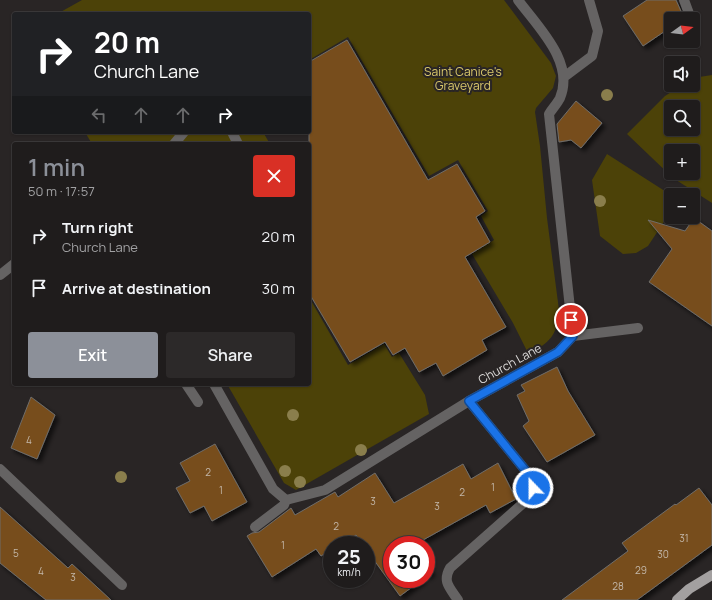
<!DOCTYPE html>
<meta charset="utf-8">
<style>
:root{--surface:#1f1c1c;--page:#2c2929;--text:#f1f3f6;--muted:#a1a1a3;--line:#3c3a3b;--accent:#8c9099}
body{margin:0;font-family:Manrope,sans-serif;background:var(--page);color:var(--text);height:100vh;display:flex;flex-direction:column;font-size:15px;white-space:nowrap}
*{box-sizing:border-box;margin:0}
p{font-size:13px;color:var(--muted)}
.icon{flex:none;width:22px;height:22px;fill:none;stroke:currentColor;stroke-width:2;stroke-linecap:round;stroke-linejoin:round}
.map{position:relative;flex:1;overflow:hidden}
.side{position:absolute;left:12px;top:142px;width:299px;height:244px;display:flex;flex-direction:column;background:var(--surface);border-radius:4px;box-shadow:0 1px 3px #0004,0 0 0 1px var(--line)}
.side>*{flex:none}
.guide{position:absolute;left:12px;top:12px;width:299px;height:122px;border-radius:4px;box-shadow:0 1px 3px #0004,0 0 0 1px var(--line);background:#202124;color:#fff;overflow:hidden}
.needle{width:26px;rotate:75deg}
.tools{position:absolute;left:664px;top:12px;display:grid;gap:8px}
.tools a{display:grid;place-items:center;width:36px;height:36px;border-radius:4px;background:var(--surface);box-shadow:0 1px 3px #0004,0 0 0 1px var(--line);font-size:20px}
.speed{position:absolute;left:323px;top:536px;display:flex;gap:8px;font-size:20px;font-weight:700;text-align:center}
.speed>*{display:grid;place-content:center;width:52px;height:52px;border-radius:50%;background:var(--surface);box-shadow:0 1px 3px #0004,0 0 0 1px var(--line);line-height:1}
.speed small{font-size:10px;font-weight:400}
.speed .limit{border:6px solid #d22;background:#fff;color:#111}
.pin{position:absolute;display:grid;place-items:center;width:34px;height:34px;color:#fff;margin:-17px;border:2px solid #fff;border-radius:50%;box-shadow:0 1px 4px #0007}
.me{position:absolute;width:44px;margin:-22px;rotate:338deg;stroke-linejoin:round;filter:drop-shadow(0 0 3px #0008)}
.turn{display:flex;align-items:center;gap:14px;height:84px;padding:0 16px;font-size:18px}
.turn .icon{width:52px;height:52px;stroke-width:2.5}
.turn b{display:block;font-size:28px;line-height:34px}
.lanes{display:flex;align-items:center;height:38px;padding:0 16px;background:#0003;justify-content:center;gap:20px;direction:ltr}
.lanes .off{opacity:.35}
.round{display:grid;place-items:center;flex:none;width:42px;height:42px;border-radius:4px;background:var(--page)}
.overview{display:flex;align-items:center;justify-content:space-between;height:68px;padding:0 16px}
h1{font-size:24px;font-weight:600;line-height:30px;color:var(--accent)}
.button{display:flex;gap:8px;margin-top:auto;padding:8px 16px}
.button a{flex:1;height:46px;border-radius:4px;background:var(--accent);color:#fff;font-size:16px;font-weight:600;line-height:46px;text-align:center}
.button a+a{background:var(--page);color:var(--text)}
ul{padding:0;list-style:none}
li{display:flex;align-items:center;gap:12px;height:52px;padding:0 16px}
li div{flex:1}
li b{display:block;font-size:15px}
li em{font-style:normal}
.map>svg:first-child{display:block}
</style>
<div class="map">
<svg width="712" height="600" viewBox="0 0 712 600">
<defs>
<filter id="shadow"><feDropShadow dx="3.5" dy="3.5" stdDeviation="2" flood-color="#0009"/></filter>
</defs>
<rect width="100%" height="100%" fill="#292525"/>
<path fill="#4c4208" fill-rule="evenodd" d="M 82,0 L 504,0 L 551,63 L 556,76 L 553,88 L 536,108 L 535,112 L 540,146 L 547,218 L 559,310 C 557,337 550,341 529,355 L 513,323 L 472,254 L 494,240 L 481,216 L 488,211 L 458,160 L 429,176 L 348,37 L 309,60 L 309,14 L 57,14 Z
M 712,75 L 712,203 L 673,178 L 627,134 L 665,96 L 682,85 L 693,85 L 693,78 ZM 671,107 L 693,107 L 693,129 L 671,129 ZM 671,151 L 693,151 L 693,173 L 671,173 Z
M 85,132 L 263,132 L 270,144 L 92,144 Z
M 607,154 L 671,195 L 671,211 L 648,246 L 636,253 L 623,254 L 600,236 L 592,180 Z
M 309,297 L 348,365 L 384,344 L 392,357 L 399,353 L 425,395 L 429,414 L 296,490 L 284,483 L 227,384 L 309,384 Z"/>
<path fill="#774d1c" stroke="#6f6d6a" filter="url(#shadow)" d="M 647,0 L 676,0 L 684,18 L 671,19 L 671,27 L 643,46 L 623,16 Z
M 347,40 L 428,180 L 457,164 L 485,211 L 476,217 L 490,242 L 465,257 L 506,327 L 482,340 L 487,350 L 443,376 L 436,363 L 419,372 L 405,348 L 393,355 L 385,342 L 350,362 L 309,293 L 309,62 Z
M 576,101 L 602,123 L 581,148 L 571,140 L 559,142 L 557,124 Z
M 694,218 L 712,231 L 712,326 L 649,282 L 672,249 L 648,220 L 685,231 Z
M 557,367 L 568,391 L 595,435 L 547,462 L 523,426 L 529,421 L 517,395 L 525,391 L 521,385 Z
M 31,397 L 55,415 L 37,459 L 11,448 Z
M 215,444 L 247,502 L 212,521 L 204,506 L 190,513 L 176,488 L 190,481 L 180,463 Z
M 498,463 L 516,499 L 490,513 L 486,505 L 414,545 L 392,545 L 392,579 L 423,579 L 400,596 L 366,549 L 366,545 L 363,545 L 356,535 L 339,545 L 332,545 L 332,549 L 321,556 L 316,549 L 272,577 L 247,536 L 252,533 L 259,532 L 291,508 L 295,515 L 335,492 L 338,497 L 375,473 L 394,503 L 463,464 L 471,479 Z
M 699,488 L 712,505 L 712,545 L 637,600 L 562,600 L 628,551 L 622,543 L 675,504 L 676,505 Z
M 0,507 L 68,568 L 72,564 L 111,600 L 46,600 L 0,563 Z
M 426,563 L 432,572 L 426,577 Z"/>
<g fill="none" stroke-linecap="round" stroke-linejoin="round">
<path stroke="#656363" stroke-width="10" d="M 684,0 L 691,19
M 564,77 L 592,56 L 598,31 L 589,0
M 232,132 L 238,144
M 174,144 L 184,132
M 0,275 L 14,264
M 573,336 L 638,328
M 186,384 L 198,402
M 214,384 L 273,489 L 286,500 L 325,490 L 469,401 L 558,352 L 573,336 L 549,114 C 552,109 557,104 560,98 C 575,62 538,27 518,0
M 0,469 L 122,585
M 255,527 L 284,505 L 286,500
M 458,600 C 450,588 442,582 450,568 L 529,498 L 533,488 L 530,476 L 469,401"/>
<path stroke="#a3a0a0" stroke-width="10" d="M 677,600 L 689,589 L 712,575"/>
</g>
<g fill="#8a7e4c">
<circle cx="607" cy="95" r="6"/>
<circle cx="600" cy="201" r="6"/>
<circle cx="293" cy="415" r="6"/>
<circle cx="361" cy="450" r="6"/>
<circle cx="285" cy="471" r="6"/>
<circle cx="121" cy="477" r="6"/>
<circle cx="300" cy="482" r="6"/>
</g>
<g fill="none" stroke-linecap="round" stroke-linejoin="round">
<defs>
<path id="route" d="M 533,488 L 530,476 L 469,401 L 558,352 L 573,336 L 571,320"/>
</defs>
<use href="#route" stroke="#114b97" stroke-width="10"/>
<use href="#route" stroke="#1a73e8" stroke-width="7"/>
</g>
<g text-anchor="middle" stroke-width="4" stroke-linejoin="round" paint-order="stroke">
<g font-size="10" fill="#c4b8aa">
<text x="29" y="444">4</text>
<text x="208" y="476">2</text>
<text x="493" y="491">1</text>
<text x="221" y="494">1</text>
<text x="462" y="496">2</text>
<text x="373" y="505">3</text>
<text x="437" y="510">3</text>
<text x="336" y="530">2</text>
<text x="684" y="542">31</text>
<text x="283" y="549">1</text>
<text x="16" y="557">5</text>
<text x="663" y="558">30</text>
<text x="641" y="574">29</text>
<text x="41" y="575">4</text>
<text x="73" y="581">3</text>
<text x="618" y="590">28</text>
</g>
<g font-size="12" fill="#d9c76b" stroke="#292525">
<text x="463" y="76">Saint Canice's<tspan x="463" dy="14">Graveyard</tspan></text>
</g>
<g font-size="12" fill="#dddbda" stroke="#292525">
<text transform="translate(510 364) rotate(-29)" y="4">Church Lane</text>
</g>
</g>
</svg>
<div class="tools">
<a><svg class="needle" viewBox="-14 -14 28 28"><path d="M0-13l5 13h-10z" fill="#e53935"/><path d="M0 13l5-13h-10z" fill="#a1a1a3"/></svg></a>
<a><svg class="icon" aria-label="sound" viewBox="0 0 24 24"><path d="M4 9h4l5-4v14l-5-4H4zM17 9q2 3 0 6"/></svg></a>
<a><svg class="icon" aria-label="search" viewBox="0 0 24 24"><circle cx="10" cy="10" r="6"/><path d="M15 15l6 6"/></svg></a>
<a>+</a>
<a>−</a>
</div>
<div class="speed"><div>25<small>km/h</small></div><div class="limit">30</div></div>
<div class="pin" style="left:571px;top:320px;background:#d93025"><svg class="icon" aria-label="arrive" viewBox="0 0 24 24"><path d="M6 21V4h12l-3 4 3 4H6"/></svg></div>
<svg class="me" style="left:533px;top:488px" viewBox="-20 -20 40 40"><circle r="17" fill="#1a73e8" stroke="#fff" stroke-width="3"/><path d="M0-11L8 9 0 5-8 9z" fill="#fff"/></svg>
<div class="guide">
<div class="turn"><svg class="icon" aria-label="right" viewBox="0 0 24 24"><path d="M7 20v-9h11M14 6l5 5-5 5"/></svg><div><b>20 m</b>Church Lane</div></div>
<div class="lanes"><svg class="icon off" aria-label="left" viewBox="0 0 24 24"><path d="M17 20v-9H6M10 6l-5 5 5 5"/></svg><svg class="icon off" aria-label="ahead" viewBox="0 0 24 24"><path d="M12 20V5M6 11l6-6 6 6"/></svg><svg class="icon off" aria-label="ahead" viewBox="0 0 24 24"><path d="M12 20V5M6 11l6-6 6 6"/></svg><svg class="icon" aria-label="right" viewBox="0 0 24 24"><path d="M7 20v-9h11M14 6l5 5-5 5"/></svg></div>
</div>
<section class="side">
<div class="overview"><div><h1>1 min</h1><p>50 m · 17:57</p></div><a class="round" style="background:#d93025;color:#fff"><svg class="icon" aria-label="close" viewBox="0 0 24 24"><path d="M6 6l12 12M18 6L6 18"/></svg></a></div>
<ul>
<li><svg class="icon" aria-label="right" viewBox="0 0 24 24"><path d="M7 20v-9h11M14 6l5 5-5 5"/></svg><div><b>Turn right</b><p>Church Lane</p></div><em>20 m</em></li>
<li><svg class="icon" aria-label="arrive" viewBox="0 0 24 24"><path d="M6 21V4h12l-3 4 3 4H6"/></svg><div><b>Arrive at destination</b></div><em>30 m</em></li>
</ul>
<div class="button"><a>Exit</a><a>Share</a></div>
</section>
</div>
